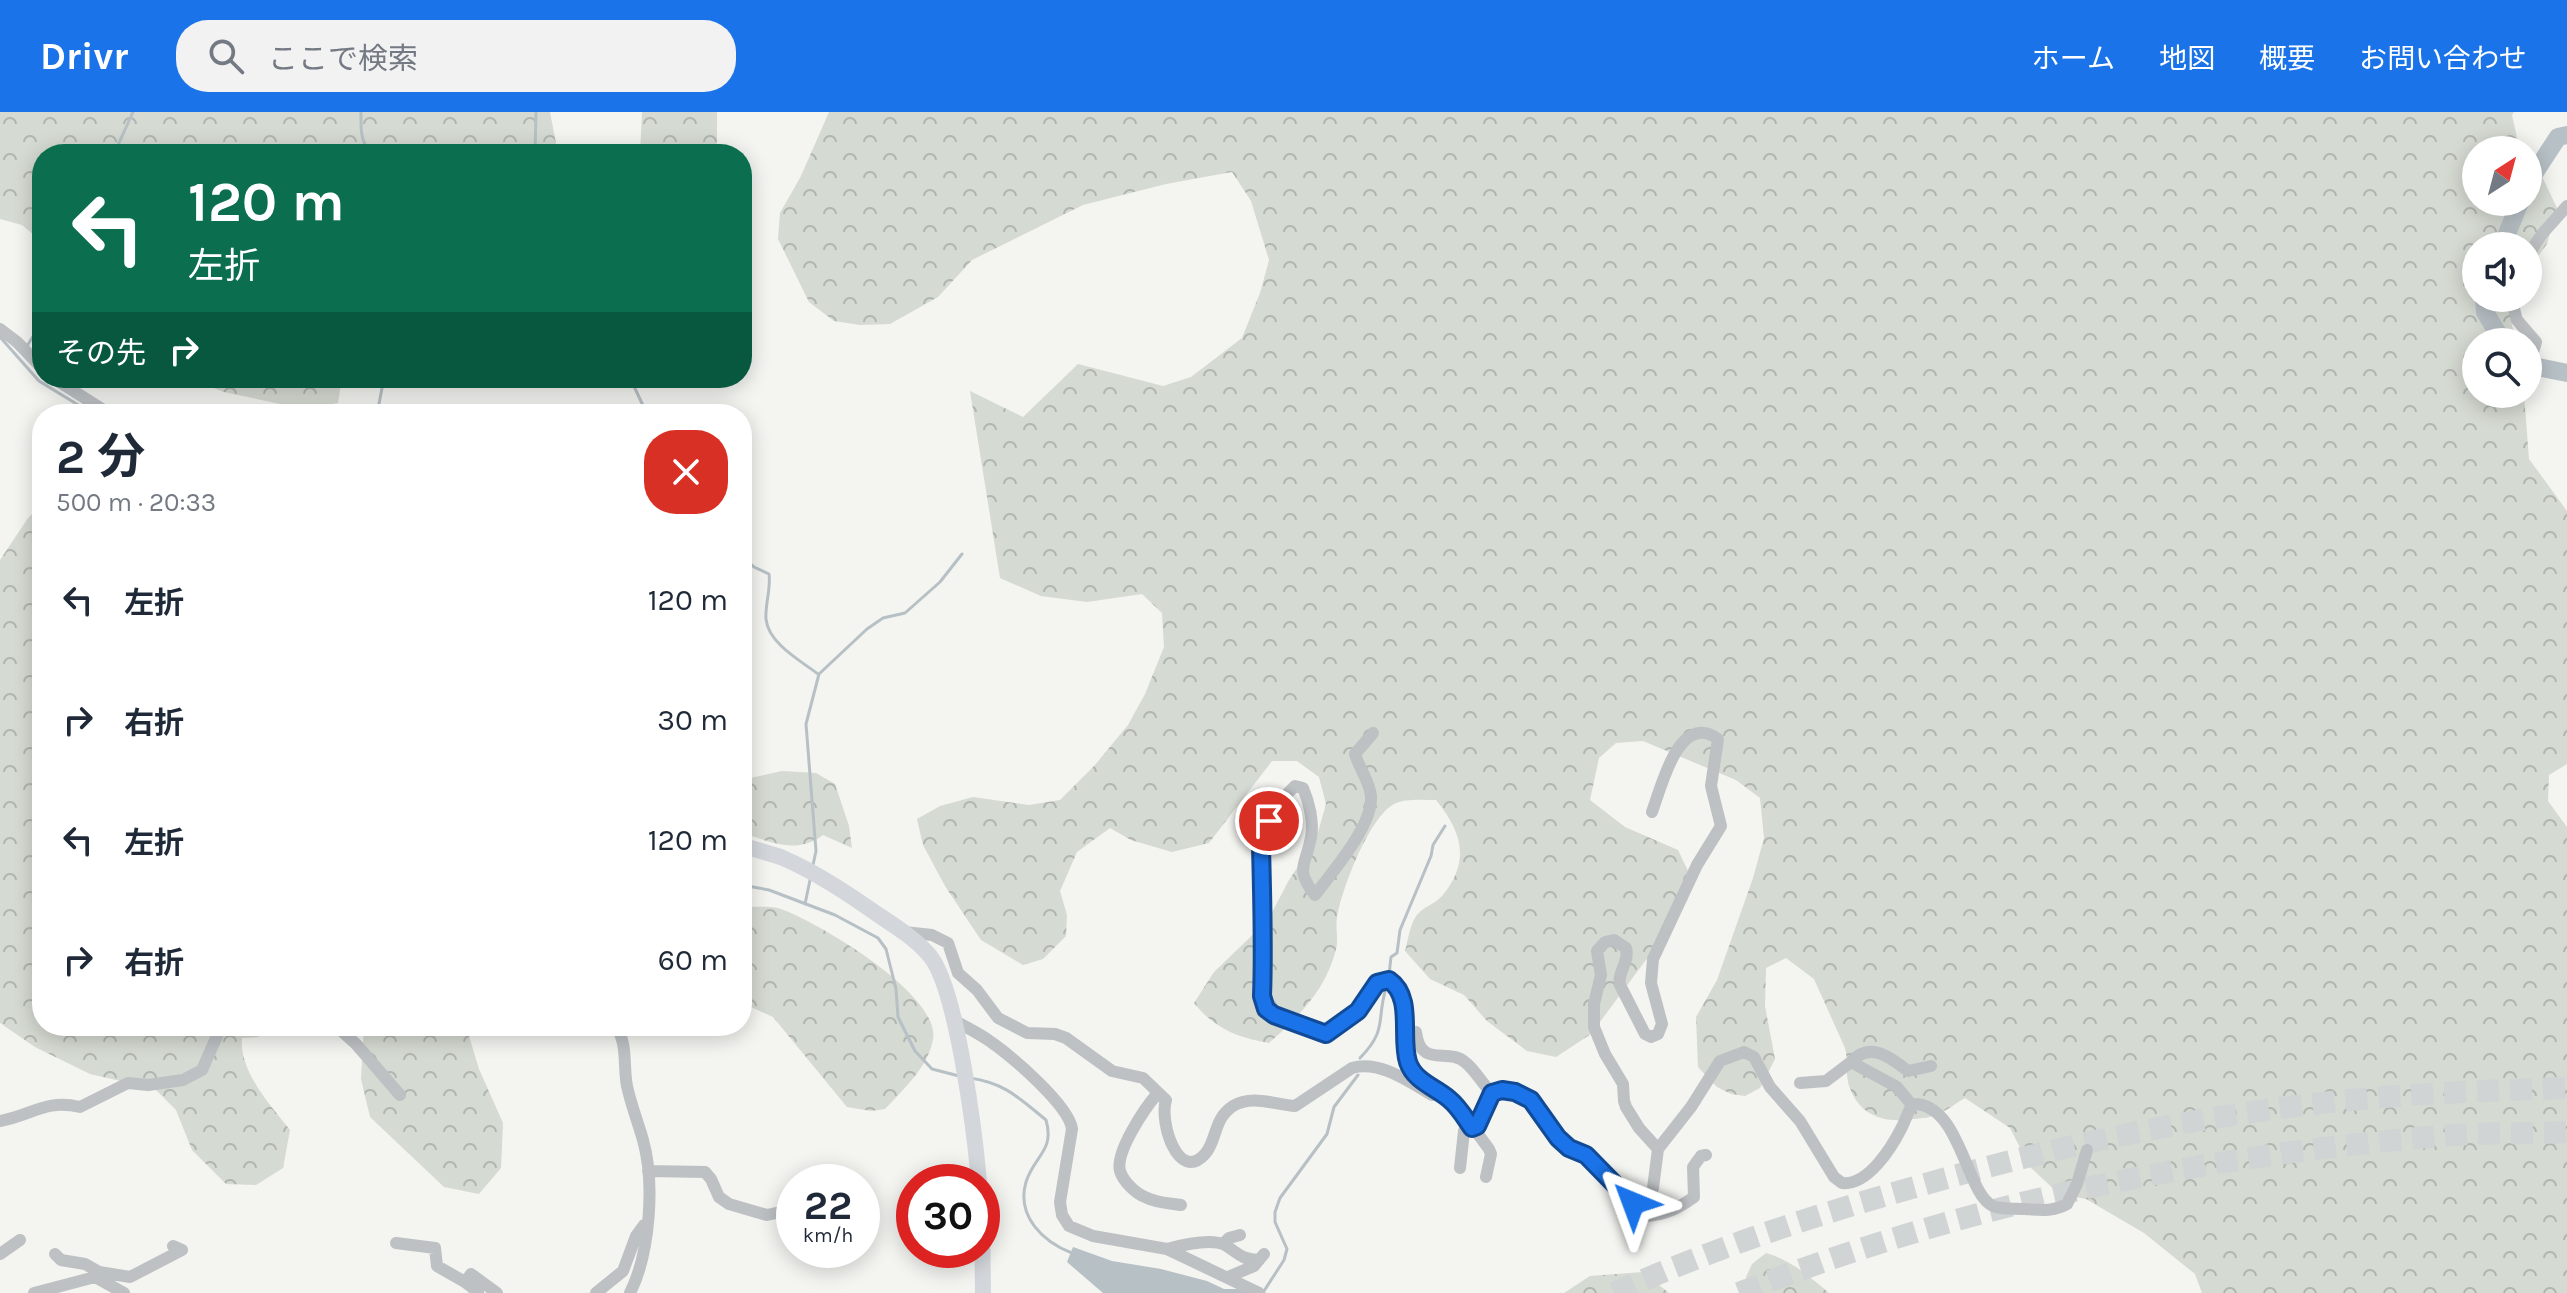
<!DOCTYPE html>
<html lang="ja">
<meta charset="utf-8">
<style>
:root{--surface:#fff;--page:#f2f2f3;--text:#1f2937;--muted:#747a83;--accent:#1a73e8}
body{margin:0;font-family:Karla,"Noto Sans JP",sans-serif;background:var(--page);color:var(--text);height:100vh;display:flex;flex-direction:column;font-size:30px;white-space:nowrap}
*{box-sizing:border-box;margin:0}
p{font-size:26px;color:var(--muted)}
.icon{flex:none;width:44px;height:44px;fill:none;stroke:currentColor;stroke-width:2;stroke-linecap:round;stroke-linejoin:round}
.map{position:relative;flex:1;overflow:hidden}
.side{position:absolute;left:32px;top:292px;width:720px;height:632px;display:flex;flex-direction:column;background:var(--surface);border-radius:32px;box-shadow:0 4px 20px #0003}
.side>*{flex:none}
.hud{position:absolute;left:32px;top:32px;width:720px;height:244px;border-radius:32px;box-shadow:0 4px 20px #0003;background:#0b6e4f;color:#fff;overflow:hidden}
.needle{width:52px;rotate:36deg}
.buttons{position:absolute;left:2462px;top:24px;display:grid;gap:16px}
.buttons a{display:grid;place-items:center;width:80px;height:80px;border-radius:50%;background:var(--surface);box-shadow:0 4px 20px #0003;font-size:40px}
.speed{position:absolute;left:776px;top:1052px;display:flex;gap:16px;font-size:40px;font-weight:700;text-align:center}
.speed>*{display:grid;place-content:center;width:104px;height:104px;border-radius:50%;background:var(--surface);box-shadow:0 4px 20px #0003;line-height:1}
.speed small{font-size:20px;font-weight:400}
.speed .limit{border:12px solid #d22;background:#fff;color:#111}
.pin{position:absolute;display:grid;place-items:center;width:68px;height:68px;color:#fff;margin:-34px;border:4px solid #fff;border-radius:50%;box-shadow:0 2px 8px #0007}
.me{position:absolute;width:88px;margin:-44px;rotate:316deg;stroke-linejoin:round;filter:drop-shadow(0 0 6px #0008)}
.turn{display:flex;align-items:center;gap:28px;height:168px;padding:0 24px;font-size:36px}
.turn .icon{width:104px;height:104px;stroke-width:2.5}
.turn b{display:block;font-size:56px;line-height:68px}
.then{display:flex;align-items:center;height:76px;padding:0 24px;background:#0003;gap:16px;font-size:30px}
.round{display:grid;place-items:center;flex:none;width:84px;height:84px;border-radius:32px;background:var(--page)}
.overview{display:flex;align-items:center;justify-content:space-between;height:136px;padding:0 24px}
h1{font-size:48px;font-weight:700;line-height:60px}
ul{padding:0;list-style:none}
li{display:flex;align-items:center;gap:24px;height:120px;padding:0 24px}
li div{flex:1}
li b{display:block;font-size:30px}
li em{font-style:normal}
header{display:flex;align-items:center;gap:48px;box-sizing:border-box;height:112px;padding:0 40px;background:var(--accent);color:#fff}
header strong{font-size:38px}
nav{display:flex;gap:44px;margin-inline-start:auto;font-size:28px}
.search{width:560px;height:72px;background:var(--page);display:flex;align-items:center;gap:20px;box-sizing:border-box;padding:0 28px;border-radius:32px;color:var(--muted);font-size:30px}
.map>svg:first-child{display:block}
</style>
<header>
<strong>Drivr</strong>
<div class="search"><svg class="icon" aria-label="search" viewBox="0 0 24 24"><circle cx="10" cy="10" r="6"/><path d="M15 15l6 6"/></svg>ここで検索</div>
<nav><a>ホーム</a><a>地図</a><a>概要</a><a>お問い合わせ</a></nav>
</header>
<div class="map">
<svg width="2567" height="1181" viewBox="0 0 2567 1181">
<defs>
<pattern id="forest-crowns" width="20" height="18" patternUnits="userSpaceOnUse" patternTransform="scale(2)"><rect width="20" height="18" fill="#d5dad2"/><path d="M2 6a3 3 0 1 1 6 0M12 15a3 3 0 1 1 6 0" fill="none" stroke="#b1b5b0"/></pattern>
</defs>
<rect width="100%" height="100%" fill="#f4f4f1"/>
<path fill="url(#forest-crowns)" d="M 0,0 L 550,0 L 558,42 L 42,42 L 42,130 L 22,113 L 0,107 Z
M 642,0 L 717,0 L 717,42 L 640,42 Z
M 829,0 L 2514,0 L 2512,3 L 2518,30 L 2524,38 L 2476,38 L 2476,90 L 2528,90 L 2528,43 L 2538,56 L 2557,96 L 2547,132 L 2528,158 L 2528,134 L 2476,134 L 2476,186 L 2517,186 L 2512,213 L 2516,230 L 2476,230 L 2476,282 L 2524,282 L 2529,347 L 2567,399 L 2567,652 L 2549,663 L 2548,689 L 2567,715 L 2567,1181 L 2202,1181 L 2195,1162 L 2144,1121 L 2086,1087 L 2059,1082 L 2030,1055 L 2010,1016 L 1965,986 C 1956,991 1948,998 1938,1002 C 1931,1006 1922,1006 1914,1007 C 1887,1011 1863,1006 1851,979 C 1844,964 1849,951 1845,936 L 1814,867 L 1786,846 L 1766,856 L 1765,894 L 1775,947 L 1760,976 L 1745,984 L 1731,982 L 1717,975 L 1698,955 L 1696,905 L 1717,868 L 1753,766 L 1764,726 L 1760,686 L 1736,668 L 1643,629 L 1616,631 L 1599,646 L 1590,688 L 1625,715 L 1678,738 L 1689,761 L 1654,837 L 1591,922 L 1556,945 L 1527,939 L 1487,909 L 1464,883 L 1430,867 L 1405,839 C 1408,829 1410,811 1417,803 C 1423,795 1435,792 1442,784 C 1471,749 1462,720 1436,688 C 1424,688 1405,686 1394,692 C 1369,705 1341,779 1337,806 C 1335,816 1339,827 1336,837 C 1326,878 1299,904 1269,931 C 1238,926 1214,916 1194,891 L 1214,860 L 1268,808 L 1289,768 L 1316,727 L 1326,692 L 1319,665 L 1297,649 L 1272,649 L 1209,731 L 1172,740 L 1131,728 L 1110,716 L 1077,740 L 1060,779 L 1067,803 L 1066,824 L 1043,847 L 1023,853 L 981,828 L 945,774 L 923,733 L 917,707 L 940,694 L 973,685 L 1029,693 L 1060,688 L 1095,653 L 1128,613 L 1145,582 L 1164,535 L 1162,501 L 1142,482 L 1087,490 L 1041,484 L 1000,466 L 970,279 L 1023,305 L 1078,252 L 1163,274 L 1191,265 L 1242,226 L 1260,181 L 1269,148 L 1251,89 L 1232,60 L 1166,72 L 1083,93 L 972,148 L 938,185 L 890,212 L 860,213 L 834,209 L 809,190 L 778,127 L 780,101 L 801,64 Z
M 188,266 L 342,266 L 338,291 L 304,297 L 224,280 Z
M 42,392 L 42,914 L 276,914 L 258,925 L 242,926 C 239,959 270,993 290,1018 L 283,1056 L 256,1073 L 226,1072 L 192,1038 L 176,998 L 155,977 L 90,962 L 35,935 L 0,911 L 0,448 L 28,406 Z
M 782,659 L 816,661 L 835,672 L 849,714 L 852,736 L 823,723 C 796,743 772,730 742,721 L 742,668 Z
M 750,795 C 760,795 772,794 781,797 C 818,810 941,883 933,927 C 929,954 903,978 885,997 L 871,999 L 847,995 L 773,905 L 742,891 L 742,799 Z
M 364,914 L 466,914 L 479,957 L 503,1011 L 501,1056 L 479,1082 L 444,1075 L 370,1005 L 361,967 Z
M 1766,1141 C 1791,1148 1810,1165 1829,1181 L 1750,1181 L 1746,1165 L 1752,1152 Z
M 1643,1160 L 1669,1181 L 1564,1181 L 1590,1164 Z"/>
<path fill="#b7c0c5" d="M 1073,1135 L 1112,1149 L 1161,1157 L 1207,1169 L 1224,1177 L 1261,1177 L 1266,1181 L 1103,1181 L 1067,1150 Z"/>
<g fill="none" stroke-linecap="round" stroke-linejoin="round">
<path stroke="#b7c0c5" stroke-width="3" d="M 361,0 C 361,15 360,27 369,39 L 367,42
M 114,42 L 133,0
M 535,42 L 536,0
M 0,225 L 39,269 L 93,302
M 27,234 L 42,210
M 631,268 L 647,302
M 377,302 L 384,266
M 742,444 L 754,455 L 769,462 C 771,477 765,492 766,507 C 768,531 801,549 818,562
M 813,753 L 816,739 L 806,612 L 819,562 L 867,517 L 883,506 L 905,501 L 940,470 L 962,442
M 742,773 L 769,778 L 835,803 L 878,826 L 886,837 L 896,877 L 898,905 L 915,939 L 932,957 L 959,964
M 805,792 L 810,768
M 1389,863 L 1391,845 L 1397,841 L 1400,818 L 1431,744 L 1433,733 L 1445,714
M 1360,946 C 1388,917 1376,909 1386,876
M 970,966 C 1005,971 1019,986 1046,1008 C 1055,1039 1034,1044 1026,1070 C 1016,1104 1043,1130 1072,1141
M 1264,1179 L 1284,1148 L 1287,1137 L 1275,1110 L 1275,1100 L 1280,1086 L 1327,1022 L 1334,995 L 1358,963"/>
<path stroke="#b7c0c5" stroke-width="18" d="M 2528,71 L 2558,25 L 2567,23
M 2502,134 L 2520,90
M 2484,186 L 2485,200 L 2503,230
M 2528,253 L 2567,261"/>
<path stroke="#d0d4d4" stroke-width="22" stroke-dasharray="22 11" stroke-linecap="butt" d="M 1614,1181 C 1713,1136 1818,1102 1922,1073 C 2031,1042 2141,1016 2253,1000 C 2357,984 2462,979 2567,976
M 1739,1181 C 1963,1092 2201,1044 2440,1024 C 2482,1020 2525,1022 2567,1020"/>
<path stroke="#bdc1c4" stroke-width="12" d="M 2528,143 L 2542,122 L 2567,94
M 2511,186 L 2517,208 L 2536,230 L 2528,258
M 0,217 L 17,230 L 42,256
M 53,266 L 110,302
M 1373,621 L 1355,642 C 1359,656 1370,670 1371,684 C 1373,714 1332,760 1315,783 C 1294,756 1306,754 1311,725 C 1314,710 1309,690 1303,676 L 1295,674 L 1288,681 L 1279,701 L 1269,709 L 1262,719 L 1260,731 L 1264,786 L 1262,884 L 1266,897 L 1274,903 L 1326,922 L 1358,899 L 1377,871 L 1385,867 L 1394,872 C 1414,897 1398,934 1413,961 L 1458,995 L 1489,1037 L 1491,1042 L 1486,1065
M 1652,700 C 1662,673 1679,599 1718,627 L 1711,674 L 1721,714 L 1697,753 L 1653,847 L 1651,871 L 1662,912 L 1658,922 L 1651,925 L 1645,922 L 1620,873 C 1617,860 1630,850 1626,836 L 1614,828 L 1605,830 L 1597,839 L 1601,863 L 1594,892 L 1594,915 L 1605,942 L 1623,972 L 1624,989 L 1626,995 L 1639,1016 L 1658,1037
M 904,820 L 932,823 L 948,831 L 958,861 L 977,878 L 998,906 L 1027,921 L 1055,922 L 1066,926 L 1112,959 L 1143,966 L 1166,988 C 1159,1009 1178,1072 1205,1042 C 1217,1029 1213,1007 1233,994 C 1252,982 1276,993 1295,994 L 1352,956 C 1380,948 1409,970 1432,983
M 952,907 C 965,915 979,921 991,930 C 1011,944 1069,993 1072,1017 L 1060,1090 L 1062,1103 L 1069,1114 L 1093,1124 L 1167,1137 L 1259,1181
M 336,914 L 356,932 L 400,983
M 616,914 C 628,933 623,953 627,974 C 631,993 638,1010 643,1028 C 655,1071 650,1141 630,1181
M 1416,920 C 1421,958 1448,934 1466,951 C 1476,959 1482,972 1492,981
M 1851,950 C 1870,929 1890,945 1908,959 L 1931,954
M 1800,971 L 1826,969 L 1851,950 L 1897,975 L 1911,992
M 1157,982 C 1145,996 1115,1040 1120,1059 C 1123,1069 1135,1081 1145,1085 C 1156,1091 1169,1091 1181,1093
M 0,1009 C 33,1003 45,987 80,995 L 128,971 L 148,973 L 183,968 L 202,958 L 220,917 L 228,914
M 1472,1016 L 1477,1014 L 1487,988 L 1494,979 L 1515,980 L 1531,988 L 1558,1026 L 1569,1036 L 1586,1043 L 1641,1099 L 1649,1091 L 1653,1076 L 1658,1037 L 1691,995 L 1720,949 L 1744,940 L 1754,945 L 1770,975 L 1800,1009 L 1834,1065 L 1842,1071 C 1868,1074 1892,1035 1902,1015 C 1906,1007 1909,997 1913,992 C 1961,991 1966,1083 1993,1094 C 2002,1098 2015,1096 2025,1097 C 2040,1098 2053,1100 2067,1092 L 2077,1072 L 2087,1038
M 1460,1056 L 1464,1019
M 648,1059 L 705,1060 L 711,1067 L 719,1085 L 729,1092 L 767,1103 L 794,1097
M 1641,1099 L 1647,1104 C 1667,1102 1677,1097 1694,1085 L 1693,1055 L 1701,1044 L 1706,1043
M 396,1131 L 435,1136 L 437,1154 L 465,1170 L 478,1180
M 1223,1132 L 1229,1126 L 1240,1123
M 1167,1137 C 1182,1133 1211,1126 1225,1133 C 1238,1141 1242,1148 1259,1148 L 1264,1142
M 0,1142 L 20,1128
M 55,1142 L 61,1148 L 85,1152 L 99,1160 L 130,1165 L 182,1138 L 173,1134
M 1228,1165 L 1254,1154 L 1259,1148
M 465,1170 L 471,1162 L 497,1181
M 34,1181 L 95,1165 L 124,1181
M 596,1181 L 623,1159 L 636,1124 L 644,1113"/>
<path stroke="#d3d7db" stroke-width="16" d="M 742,733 C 755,738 770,741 783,746 C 817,761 847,781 877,802 C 895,814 916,827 930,844 C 957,877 975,1023 979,1070
M 982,1099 L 983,1181"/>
</g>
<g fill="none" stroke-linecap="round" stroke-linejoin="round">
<defs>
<path id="route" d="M 1269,709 C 1264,716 1260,723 1261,732 C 1262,783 1264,833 1262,884 L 1266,897 L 1274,903 L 1326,922 L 1358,899 L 1377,871 L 1389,868 C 1414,885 1400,925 1408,950 C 1414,969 1435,975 1449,987 C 1459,995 1465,1006 1472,1016 L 1477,1014 L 1492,981 L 1502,978 L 1515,980 L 1531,988 L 1558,1026 L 1569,1036 L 1586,1043 L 1633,1091"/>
</defs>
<use href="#route" stroke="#114b97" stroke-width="20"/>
<use href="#route" stroke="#1a73e8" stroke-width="14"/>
</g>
</svg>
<div class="buttons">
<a><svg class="needle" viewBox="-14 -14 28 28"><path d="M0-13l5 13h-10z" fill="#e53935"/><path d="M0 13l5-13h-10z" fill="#747a83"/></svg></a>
<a><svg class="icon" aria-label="sound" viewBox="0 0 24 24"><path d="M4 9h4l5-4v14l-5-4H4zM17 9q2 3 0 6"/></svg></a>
<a><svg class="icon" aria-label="search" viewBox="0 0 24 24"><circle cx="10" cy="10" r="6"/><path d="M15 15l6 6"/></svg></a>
</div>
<div class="speed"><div>22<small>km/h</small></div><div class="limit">30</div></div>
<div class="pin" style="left:1269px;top:709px;background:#d93025"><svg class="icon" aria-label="arrive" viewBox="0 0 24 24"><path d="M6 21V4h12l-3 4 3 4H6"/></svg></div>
<svg class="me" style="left:1633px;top:1091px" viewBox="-20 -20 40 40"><path d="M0-17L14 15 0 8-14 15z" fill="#1a73e8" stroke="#fff" stroke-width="4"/></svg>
<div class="hud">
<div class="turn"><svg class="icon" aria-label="left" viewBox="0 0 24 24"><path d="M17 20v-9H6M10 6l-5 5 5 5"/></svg><div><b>120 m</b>左折</div></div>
<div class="then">その先<svg class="icon" aria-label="right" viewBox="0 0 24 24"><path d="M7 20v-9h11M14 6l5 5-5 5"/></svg></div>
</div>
<section class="side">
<div class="overview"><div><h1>2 分</h1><p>500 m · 20:33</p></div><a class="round" style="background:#d93025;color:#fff"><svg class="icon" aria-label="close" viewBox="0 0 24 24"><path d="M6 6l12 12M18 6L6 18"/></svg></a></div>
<ul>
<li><svg class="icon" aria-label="left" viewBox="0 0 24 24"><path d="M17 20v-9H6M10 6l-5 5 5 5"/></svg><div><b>左折</b></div><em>120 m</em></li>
<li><svg class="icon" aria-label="right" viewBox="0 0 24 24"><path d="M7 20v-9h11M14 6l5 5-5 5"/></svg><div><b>右折</b></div><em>30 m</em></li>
<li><svg class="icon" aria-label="left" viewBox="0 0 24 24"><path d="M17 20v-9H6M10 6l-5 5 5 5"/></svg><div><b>左折</b></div><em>120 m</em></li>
<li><svg class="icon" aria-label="right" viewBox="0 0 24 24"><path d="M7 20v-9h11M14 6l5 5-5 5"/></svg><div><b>右折</b></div><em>60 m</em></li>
</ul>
</section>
</div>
